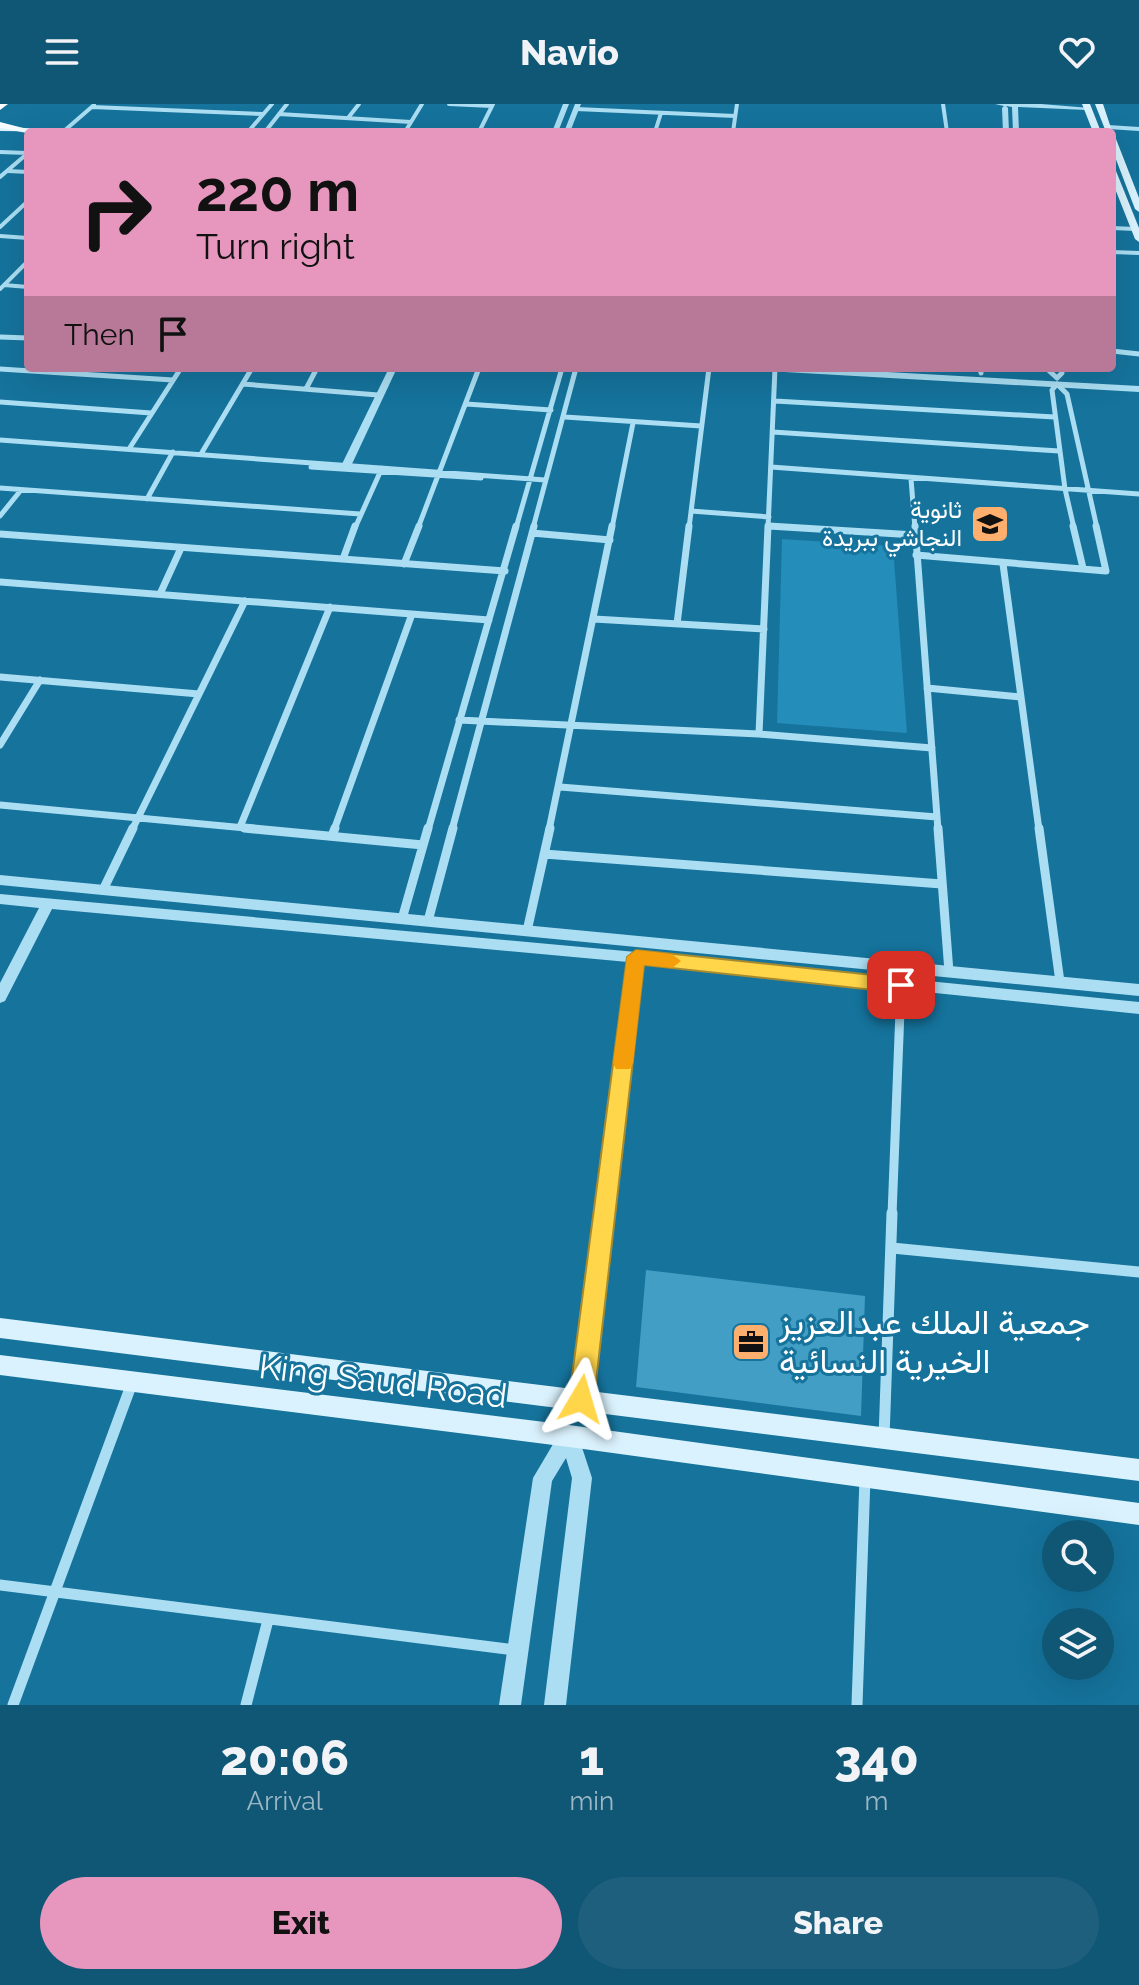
<!DOCTYPE html>
<meta charset="utf-8">
<style>
:root{--surface:#105675;--page:#1e5f7d;--text:#f1f3f6;--muted:#9cb7c5;--accent:#e797bd}
body{margin:0;font-family:Raleway,Vazirmatn,sans-serif;background:var(--page);color:var(--text);height:100vh;display:flex;flex-direction:column;font-size:30px;white-space:nowrap}
*{box-sizing:border-box;margin:0}
p{font-size:26px;color:var(--muted)}
.icon{flex:none;width:44px;height:44px;fill:none;stroke:currentColor;stroke-width:2;stroke-linecap:round;stroke-linejoin:round}
.map{position:relative;height:1601px;overflow:hidden}
.sheet{display:flex;flex-direction:column;background:var(--surface);flex:1}
.sheet>*{flex:none}
.top-card{position:absolute;left:24px;top:24px;width:1092px;height:244px;border-radius:8px;box-shadow:0 8px 32px #0002;background:#e797bd;color:#111;overflow:hidden}
.fabs{position:absolute;left:1042px;top:1416px;display:grid;gap:16px}
.fabs a{display:grid;place-items:center;width:72px;height:72px;border-radius:50%;background:var(--surface);box-shadow:0 8px 32px #0002;font-size:40px}
.pin{position:absolute;display:grid;place-items:center;width:68px;height:68px;color:#fff;margin:-34px;border-radius:16px;box-shadow:0 4px 12px #0006}
.me{position:absolute;width:88px;margin:-44px;rotate:7deg;stroke-linejoin:round;filter:drop-shadow(0 0 6px #0008)}
.turn{display:flex;align-items:center;gap:28px;height:168px;padding:0 40px;font-size:36px}
.turn .icon{width:104px;height:104px;stroke-width:2.5}
.turn b{display:block;font-size:56px;line-height:68px}
.then{display:flex;align-items:center;height:76px;padding:0 40px;background:#0003;gap:16px;font-size:30px}
.eta{display:flex;justify-content:space-evenly;align-items:center;height:136px;text-align:center}
.eta b{font-size:48px;font-weight:800;line-height:56px}
.action{display:flex;gap:16px;margin-top:auto;padding:16px 40px}
.action a{flex:1;height:92px;border-radius:48px;background:var(--accent);color:#111;font-size:32px;font-weight:800;line-height:92px;text-align:center}
.action a+a{background:var(--page);color:var(--text)}
header{display:flex;justify-content:space-between;align-items:center;height:104px;padding:0 40px;background:var(--surface);font-size:36px;font-weight:800}
.map>svg:first-child{display:block}
</style>
<header><svg class="icon" aria-label="menu" viewBox="0 0 24 24"><path d="M4 6h16M4 12h16M4 18h16"/></svg>Navio<svg class="icon" aria-label="heart" viewBox="0 0 24 24"><path d="M12 20l-8-8c-3-5 5-10 8-4 3-6 11-1 8 4z"/></svg></header>
<div class="map">
<svg width="1139" height="1601" viewBox="0 0 1139 1601">
<rect width="100%" height="100%" fill="#15739c"/>
<path fill="#248db9" d="M 782,435 L 893,442 L 907,629 L 777,619 Z"/>
<path fill="#429ec4" d="M 646,1166 L 865,1192 L 861,1312 L 636,1283 Z"/>
<g fill="none" stroke-linecap="round" stroke-linejoin="round">
<path stroke="#abdef3" stroke-width="4" d="M 449,0 L 492,2
M 943,0 L 947,28
M 92,3 L 263,10
M 576,5 L 735,12
M 279,10 L 411,18
M 348,14 L 359,0
M 1108,23 L 1139,25
M 64,27 L 94,1
M 248,28 L 272,0
M 265,28 L 287,0
M 405,28 L 422,0
M 479,28 L 493,0
M 655,28 L 661,9
M 733,28 L 737,0
M 0,48 L 27,49
M 8,67 L 28,68
M 0,73 L 28,49
M 0,123 L 28,97
M 1112,124 L 1135,125
M 0,132 L 28,134
M 1112,148 L 1139,149
M 4,181 L 28,183
M 0,185 L 28,157"/>
<path stroke="#abdef3" stroke-width="5" d="M 0,233 L 28,234
M 1112,247 L 1139,250
M 980,264 L 981,269
M 1046,264 L 1057,274 L 1062,269 L 1061,264
M 0,265 L 173,276
M 243,280 L 378,291
M 307,283 L 317,264
M 775,297 L 1054,313
M 0,298 L 151,309
M 466,300 L 551,306
M 565,313 L 701,322
M 773,328 L 1059,347
M 0,336 L 545,376
M 129,345 L 181,264
M 201,350 L 252,264
M 311,363 L 481,374
M 771,363 L 1139,390
M 911,375 L 915,424
M 0,384 L 360,410
M 147,395 L 173,348
M 691,407 L 769,413
M 0,412 L 21,386
M 769,422 L 801,424
M 355,424 L 382,364
M 418,424 L 479,264
M 516,424 L 562,264
M 533,424 L 576,264
M 612,424 L 633,319
M 689,424 L 709,264
M 768,424 L 775,264
M 1074,424 L 1065,385 L 1052,286 L 1057,280 L 1067,290 L 1097,424"/>
<path stroke="#abdef3" stroke-width="7" d="M 769,422 L 915,431
M 915,422 L 938,726
M 1073,422 L 1083,464
M 532,429 L 610,436
M 0,430 L 505,467
M 916,451 L 1106,467 L 1096,422
M 343,455 L 355,422
M 404,460 L 419,422
M 1003,460 L 1039,726
M 0,478 L 489,516
M 160,490 L 181,444
M 594,515 L 764,525
M 677,520 L 689,422
M 0,573 L 199,590
M 927,584 L 1020,593
M 459,616 L 759,630 L 932,644
M 759,630 L 768,422
M 0,641 L 40,576
M 560,683 L 937,713
M 0,701 L 266,726
M 240,723 L 330,503
M 132,726 L 245,497
M 334,726 L 412,510
M 428,726 L 516,422
M 452,726 L 534,422
M 549,726 L 612,422"/>
<path stroke="#abdef3" stroke-width="9" d="M 244,724 L 423,741
M 938,724 L 949,868
M 1039,724 L 1060,878
M 332,732 L 335,724
M 544,750 L 942,780
M 103,786 L 133,724
M 402,815 L 428,724
M 428,817 L 453,724
M 527,827 L 550,724
M 892,1111 L 901,881"/>
<path stroke="#abdef3" stroke-width="11" d="M 892,1144 L 1139,1168
M 884,1334 L 892,1109
M 0,1481 L 515,1546
M 13,1601 L 132,1279
M 246,1601 L 268,1516
M 857,1601 L 865,1374"/>
<path fill="#abdef3" fill-rule="evenodd" d="M 563,0 L 569,0 L 558,28 L 552,28 Z
M 575,0 L 581,0 L 570,28 L 564,28 Z
M 995,0 L 1041,0 L 1090,4 L 1087,6 L 1018,3 L 1019,28 L 1013,28 L 1012,3 L 1006,2 L 1008,4 L 1009,28 L 1003,28 L 1002,4 L 1004,2 Z
M 389,264 L 397,264 L 352,360 L 344,362 L 342,360 Z
M 763,264 L 815,264 L 1139,282 L 1139,288 L 767,267 Z
M 0,771 L 1139,880 L 1139,892 L 0,781 Z
M 0,790 L 636,848 L 1139,898 L 1139,910 L 643,859 L 590,1295 L 588,1301 L 581,1304 L 574,1301 L 572,1295 L 628,858 L 52,805 L 5,897 L 0,899 L 0,879 L 39,804 L 0,800 Z
M 569,1323 L 576,1325 L 592,1374 L 566,1601 L 544,1601 L 572,1374 L 566,1354 L 552,1377 L 521,1601 L 499,1601 L 533,1374 L 562,1325 Z"/>
<path fill="#daf2fd" fill-rule="evenodd" d="M 1082,0 L 1090,0 L 1101,28 L 1093,28 Z
M 1095,0 L 1103,0 L 1113,30 L 1106,28 Z
M 0,23 L 76,26 L 80,28 L 0,27 Z
M 1112,33 L 1116,35 L 1139,94 L 1139,108 L 1135,105 L 1112,45 Z
M 1112,65 L 1116,67 L 1139,124 L 1139,138 L 1135,135 L 1112,77 Z
M 0,1214 L 1139,1355 L 1139,1377 L 0,1234 Z
M 0,1251 L 569,1321 L 1139,1399 L 1139,1421 L 569,1343 L 0,1271 Z"/>
<path fill="#f7fcff" fill-rule="evenodd" d="M 0,18 L 31,26 L 27,29 L 0,24 Z"/>
<path fill="#fff" fill-rule="evenodd" d="M 0,0 L 8,0 L 0,6 Z"/>
</g>
<path fill="#ffd54a" stroke="#a68a30" stroke-width="2" d="M 636,846 L 901,874 L 907,876 L 910,881 L 907,887 L 901,889 L 644,861 L 594,1295 L 590,1303 L 581,1306 L 573,1303 L 569,1295 L 627,853 Z"/>
<path fill="#f59e0b" d="M 636,846 L 672,850 L 681,857 L 672,864 L 644,861 L 633,959 L 630,965 L 616,965 L 613,959 L 627,853 Z"/>
<defs>
<symbol id="school-square" viewBox="-11 -11 22 22"><rect x="-9" y="-9" width="18" height="18" rx="4" fill="#ffaf6d" stroke="#15739c"/><path d="M0-5L7-2L0 1L-7-2ZM-4 1L0 2.5L4 1V4Q0 6-4 4Z" fill="#111"/></symbol>
<symbol id="office-square" viewBox="-11 -11 22 22"><rect x="-9" y="-9" width="18" height="18" rx="4" fill="#ffaf6d" stroke="#15739c"/><path d="M-6-3h4V-5.5h4V-3h4V5H-6ZM-1-4.5V-3h2v-1.5ZM-6 0V1H6V0Z" fill="#111"/></symbol>
</defs>
<g fill-rule="evenodd">
<use href="#school-square" x="968" y="398" width="44" height="44"/>
<use href="#office-square" x="729" y="1216" width="44" height="44"/>
</g>
<g text-anchor="middle" stroke-width="6" stroke-linejoin="round" paint-order="stroke">
<g font-size="24" fill="#fff" stroke="#15739c" text-anchor="end">
<text x="962" y="414">ثانوية<tspan x="962" dy="28">النجاشي ببريدة</tspan></text>
</g>
<g font-size="34" fill="#fff" stroke="#15739c" text-anchor="start">
<text x="779" y="1230">جمعية الملك عبدالعزيز<tspan x="779" dy="39">الخيرية النسائية</tspan></text>
</g>
<g font-size="34" fill="#fff" stroke="#15739c">
<text transform="translate(383 1277) rotate(7)" y="12">King Saud Road</text>
</g>
</g>
</svg>
<div class="fabs">
<a><svg class="icon" aria-label="search" viewBox="0 0 24 24"><circle cx="10" cy="10" r="6"/><path d="M15 15l6 6"/></svg></a>
<a><svg class="icon" aria-label="layers" viewBox="0 0 24 24"><path d="M12 4l9 5-9 5-9-5zM3 14l9 5 9-5"/></svg></a>
</div>
<div class="pin" style="left:901px;top:881px;background:#d93025"><svg class="icon" aria-label="arrive" viewBox="0 0 24 24"><path d="M6 21V4h12l-3 4 3 4H6"/></svg></div>
<svg class="me" style="left:581px;top:1295px" viewBox="-20 -20 40 40"><path d="M0-17L14 15 0 8-14 15z" fill="#ffd54a" stroke="#fff" stroke-width="4"/></svg>
<div class="top-card">
<div class="turn"><svg class="icon" aria-label="right" viewBox="0 0 24 24"><path d="M7 20v-9h11M14 6l5 5-5 5"/></svg><div><b>220 m</b>Turn right</div></div>
<div class="then">Then<svg class="icon" aria-label="arrive" viewBox="0 0 24 24"><path d="M6 21V4h12l-3 4 3 4H6"/></svg></div>
</div>
</div>
<section class="sheet">
<div class="eta">
<div><b>20:06</b><p>Arrival</p></div>
<div><b>1</b><p>min</p></div>
<div><b>340</b><p>m</p></div>
</div>
<div class="action"><a>Exit</a><a>Share</a></div>
</section>
